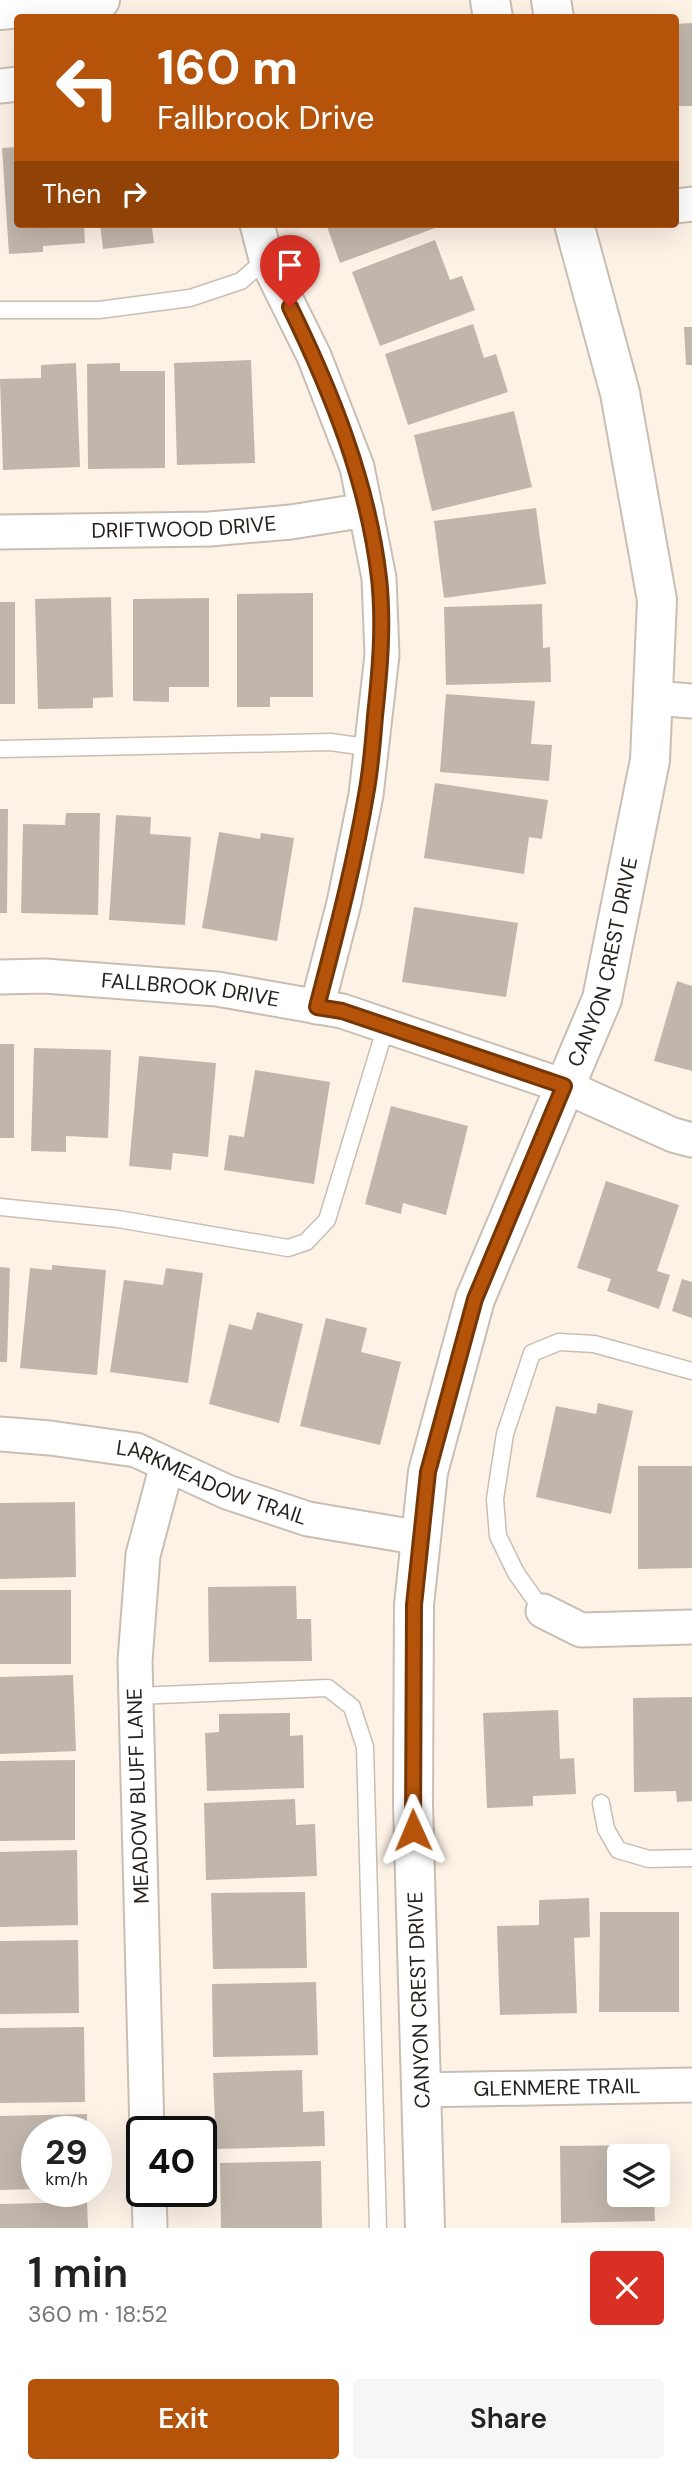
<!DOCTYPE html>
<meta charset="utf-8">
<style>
:root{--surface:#fff;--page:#f6f6f6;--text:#222;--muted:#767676;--accent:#b45309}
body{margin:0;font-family:"DM Sans",sans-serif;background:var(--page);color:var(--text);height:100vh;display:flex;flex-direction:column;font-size:26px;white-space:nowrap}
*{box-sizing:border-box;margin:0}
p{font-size:23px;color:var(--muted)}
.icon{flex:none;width:38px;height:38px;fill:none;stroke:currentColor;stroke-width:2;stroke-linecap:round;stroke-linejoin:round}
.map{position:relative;height:2228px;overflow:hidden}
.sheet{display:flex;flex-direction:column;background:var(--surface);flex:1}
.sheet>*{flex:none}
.hud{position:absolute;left:14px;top:14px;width:665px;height:214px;border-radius:7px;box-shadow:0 7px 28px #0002;background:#b45309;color:#fff;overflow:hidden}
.fabs{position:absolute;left:607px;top:2144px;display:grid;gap:14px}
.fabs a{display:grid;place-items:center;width:63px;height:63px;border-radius:7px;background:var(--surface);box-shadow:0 7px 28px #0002;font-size:35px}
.speed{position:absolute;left:21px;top:2116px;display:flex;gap:14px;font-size:35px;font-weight:700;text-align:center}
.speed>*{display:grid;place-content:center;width:91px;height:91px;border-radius:50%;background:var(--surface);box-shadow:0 7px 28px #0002;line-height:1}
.speed small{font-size:18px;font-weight:400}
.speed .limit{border:4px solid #111;border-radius:10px;background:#fff;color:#111}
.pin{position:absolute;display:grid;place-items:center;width:60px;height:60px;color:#fff;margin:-72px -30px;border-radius:50% 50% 50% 0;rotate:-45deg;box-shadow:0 0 7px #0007}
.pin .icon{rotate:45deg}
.me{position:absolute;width:77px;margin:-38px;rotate:359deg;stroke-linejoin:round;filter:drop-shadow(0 0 5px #0008)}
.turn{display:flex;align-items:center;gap:24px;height:147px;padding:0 28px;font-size:32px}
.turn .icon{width:91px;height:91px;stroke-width:2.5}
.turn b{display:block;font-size:49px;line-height:60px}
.then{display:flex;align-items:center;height:66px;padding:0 28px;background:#0003;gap:14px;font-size:26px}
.round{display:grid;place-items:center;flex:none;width:74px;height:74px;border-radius:7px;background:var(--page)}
.overview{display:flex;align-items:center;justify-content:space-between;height:119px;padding:0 28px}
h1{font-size:42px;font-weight:600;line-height:52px}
.cta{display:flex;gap:14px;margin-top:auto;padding:14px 28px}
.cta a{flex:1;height:80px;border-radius:7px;background:var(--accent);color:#fff;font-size:28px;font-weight:600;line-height:80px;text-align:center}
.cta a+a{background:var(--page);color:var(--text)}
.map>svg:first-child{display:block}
</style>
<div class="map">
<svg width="692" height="2228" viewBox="0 0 692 2228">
<rect width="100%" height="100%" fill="#fdf2e6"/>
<path fill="#c1b6ab" d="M 692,23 L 692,106 L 676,106 L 676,24 Z
M 18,147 L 18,224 L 84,224 L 85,243 L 43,246 L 43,252 L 9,254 L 2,148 Z
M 100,224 L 175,224 L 175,226 L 152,228 L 154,243 L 103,249 Z
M 326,224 L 446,224 L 340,263 Z
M 435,240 L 450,280 L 462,276 L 475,310 L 380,346 L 352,272 Z
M 473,324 L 484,358 L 496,354 L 508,392 L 408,425 L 385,354 Z
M 684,327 L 692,327 L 692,365 L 686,365 Z
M 251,360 L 255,463 L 177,465 L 174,363 Z
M 76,363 L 80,467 L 3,470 L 0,379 L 41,378 L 41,365 Z
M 120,363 L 120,371 L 165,371 L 165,468 L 88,469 L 87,364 Z
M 514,411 L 532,487 L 432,511 L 414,435 Z
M 536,508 L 546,584 L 444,598 L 434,521 Z
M 313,593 L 313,697 L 270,697 L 270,707 L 237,707 L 237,594 Z
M 111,597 L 113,697 L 93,698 L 93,708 L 38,709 L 35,599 Z
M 209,598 L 209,687 L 169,687 L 169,702 L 133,701 L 133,599 Z
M 0,602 L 15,602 L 15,704 L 0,704 Z
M 542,604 L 543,648 L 550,647 L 551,682 L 446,685 L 444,607 Z
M 446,694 L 535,701 L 531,744 L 552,745 L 549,781 L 440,772 Z
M 435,783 L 548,800 L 542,839 L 529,837 L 524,874 L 424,858 Z
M 0,809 L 8,809 L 7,913 L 0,913 Z
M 66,813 L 100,813 L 98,915 L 21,913 L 23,824 L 65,825 Z
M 116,815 L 151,817 L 150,834 L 191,837 L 185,925 L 109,920 Z
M 219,832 L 260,839 L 261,833 L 294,838 L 277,941 L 202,928 Z
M 414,907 L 518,923 L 506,997 L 402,982 Z
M 677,981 L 692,986 L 692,1071 L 654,1061 Z
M 0,1044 L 14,1044 L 14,1138 L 0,1138 Z
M 34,1048 L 111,1050 L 108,1138 L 66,1136 L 66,1152 L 31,1151 Z
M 139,1056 L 216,1063 L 208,1157 L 173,1153 L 171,1170 L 129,1166 Z
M 255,1070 L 330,1082 L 314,1184 L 224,1170 L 229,1135 L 244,1137 Z
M 391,1106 L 468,1126 L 446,1215 L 403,1203 L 401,1214 L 365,1204 Z
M 606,1181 L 679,1205 L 657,1271 L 670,1275 L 659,1309 L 607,1291 L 611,1279 L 577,1268 Z
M 52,1265 L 106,1270 L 97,1375 L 20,1368 L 30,1268 L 52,1270 Z
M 0,1267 L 10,1268 L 7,1362 L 0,1362 Z
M 166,1268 L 203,1273 L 188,1383 L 110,1372 L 124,1280 L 163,1285 Z
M 682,1279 L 692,1282 L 692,1318 L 672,1311 Z
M 257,1312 L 303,1324 L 279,1423 L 209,1404 L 229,1324 L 252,1330 Z
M 326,1318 L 367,1328 L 361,1352 L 401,1362 L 380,1445 L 300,1426 Z
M 598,1403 L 633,1411 L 611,1514 L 536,1497 L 556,1406 L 596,1414 Z
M 638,1466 L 692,1466 L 692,1568 L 638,1569 Z
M 75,1502 L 76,1577 L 0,1579 L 0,1503 Z
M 296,1586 L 297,1619 L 311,1619 L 312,1661 L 209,1662 L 208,1587 Z
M 0,1590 L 71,1590 L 71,1664 L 0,1664 Z
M 73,1675 L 76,1751 L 0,1754 L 0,1677 Z
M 692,1697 L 692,1801 L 677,1802 L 676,1791 L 634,1792 L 633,1698 Z
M 558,1710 L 560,1759 L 574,1758 L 576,1794 L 533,1796 L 533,1806 L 487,1808 L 483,1713 Z
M 290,1713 L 290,1736 L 303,1735 L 304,1788 L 207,1791 L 205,1733 L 219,1732 L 219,1714 Z
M 75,1760 L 75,1840 L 0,1841 L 0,1761 Z
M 295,1799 L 296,1825 L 315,1824 L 317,1876 L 206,1880 L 204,1803 Z
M 77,1850 L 78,1925 L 0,1927 L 0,1852 Z
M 305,1892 L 307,1968 L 213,1969 L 211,1893 Z
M 589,1898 L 590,1937 L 574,1938 L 577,2013 L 500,2015 L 497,1926 L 539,1925 L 539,1900 Z
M 600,1912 L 679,1912 L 679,2012 L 599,2012 Z
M 78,1940 L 79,2013 L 0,2014 L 0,1941 Z
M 316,1982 L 318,2055 L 213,2057 L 212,1984 Z
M 84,2027 L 85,2102 L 0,2103 L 0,2028 Z
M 302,2070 L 303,2112 L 324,2111 L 325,2146 L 216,2149 L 213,2073 Z
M 87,2114 L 87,2132 L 37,2132 L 37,2189 L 0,2190 L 0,2116 Z
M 654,2145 L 654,2156 L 620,2156 L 620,2194 L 654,2194 L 655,2221 L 561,2223 L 560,2146 Z
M 321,2161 L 322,2228 L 221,2228 L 220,2163 Z
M 87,2202 L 88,2228 L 0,2228 L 0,2204 Z"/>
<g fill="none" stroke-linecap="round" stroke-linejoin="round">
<defs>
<path id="service" d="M 0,310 L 99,310 L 190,298 L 241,281 L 266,259
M 0,749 L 331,742 L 372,748
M 0,1207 L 118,1219 L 288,1248 L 306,1242 L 327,1220 L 386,1026
M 543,1611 L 516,1573 L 498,1536 L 495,1499 L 505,1434 L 532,1353 L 559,1342 L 594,1344 L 692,1371
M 136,1696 L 328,1688 L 352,1707 L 365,1747 L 378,2228
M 601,1803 L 606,1829 L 618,1850 L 649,1859 L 692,1858"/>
<g id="minor">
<path d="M 0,86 L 18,84"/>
<path d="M 676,206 L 692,204"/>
<path d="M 257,224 L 266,259 L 314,356 L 357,467 L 379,578 L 382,655 L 366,795 L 344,903 L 317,1007"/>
<path id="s1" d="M 0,532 L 210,529 L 291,522 L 366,510"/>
<path d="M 653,698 L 692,701"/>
<path id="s2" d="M 0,977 L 45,976 L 217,989 L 342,1011 L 564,1086 L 673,1135 L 692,1140"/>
<path id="s3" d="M 0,1434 L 50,1438 L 136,1450 L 227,1492 L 308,1519 L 421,1538"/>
<path d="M 543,1611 L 581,1630 L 692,1627"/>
<path id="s4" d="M 421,2090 L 692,2085"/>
<path d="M 147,2132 L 135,1661 L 143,1555 L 167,1465"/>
<path d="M 149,2191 L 150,2228"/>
</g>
<g id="tertiary">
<path d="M 490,0 L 493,18"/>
<path d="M 551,0 L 554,18"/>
<path id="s5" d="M 425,2228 L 413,1804 L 414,1605 L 428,1472 L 475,1299 L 602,999 L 650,760 L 657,600 L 620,393 L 574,224"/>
</g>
<path id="secondary" d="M 0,10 L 100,0"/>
</defs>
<use href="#service" stroke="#c9beb3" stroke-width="19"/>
<use href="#minor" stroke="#c9beb3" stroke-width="37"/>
<use href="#tertiary" stroke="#c9beb3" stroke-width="42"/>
<use href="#secondary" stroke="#c9beb3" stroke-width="42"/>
<use href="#service" stroke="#fff" stroke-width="16"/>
<use href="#minor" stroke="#fff" stroke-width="33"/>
<use href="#tertiary" stroke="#fff" stroke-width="38"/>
<use href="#secondary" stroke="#fff" stroke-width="38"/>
</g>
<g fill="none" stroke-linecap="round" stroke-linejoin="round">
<defs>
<path id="route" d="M 290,307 C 332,393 368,483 379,578 C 384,624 380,670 375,716 C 373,742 371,769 366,795 C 354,867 335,937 317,1007 L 342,1011 L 564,1086 L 475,1299 L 428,1472 L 414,1605 L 413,1830"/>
</defs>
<use href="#route" stroke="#753606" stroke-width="18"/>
<use href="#route" stroke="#b45309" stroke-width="12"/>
</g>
<g text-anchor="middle" stroke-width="5" stroke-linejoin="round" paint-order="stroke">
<g font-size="21" fill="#26221e" stroke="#fff">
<text dy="7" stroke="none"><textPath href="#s1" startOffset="184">DRIFTWOOD DRIVE</textPath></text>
<text dy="7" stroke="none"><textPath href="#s5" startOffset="1298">CANYON CREST DRIVE</textPath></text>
<text dy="7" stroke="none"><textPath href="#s2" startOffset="191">FALLBROOK DRIVE</textPath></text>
<text dy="7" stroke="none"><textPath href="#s3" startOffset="219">LARKMEADOW TRAIL</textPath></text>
<text transform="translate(138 1796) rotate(-92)" y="7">MEADOW BLUFF LANE</text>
<text transform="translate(419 2000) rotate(-92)" y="7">CANYON CREST DRIVE</text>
<text dy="7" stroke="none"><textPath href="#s4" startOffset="136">GLENMERE TRAIL</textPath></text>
</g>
</g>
</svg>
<div class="fabs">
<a><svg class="icon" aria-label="layers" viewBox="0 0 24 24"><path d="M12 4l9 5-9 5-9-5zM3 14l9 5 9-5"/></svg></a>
</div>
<div class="speed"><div>29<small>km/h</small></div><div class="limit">40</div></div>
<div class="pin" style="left:290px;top:307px;background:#d93025"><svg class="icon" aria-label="arrive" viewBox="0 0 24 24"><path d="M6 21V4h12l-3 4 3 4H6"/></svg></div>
<svg class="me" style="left:413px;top:1830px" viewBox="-20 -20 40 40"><path d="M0-17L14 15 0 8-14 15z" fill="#b45309" stroke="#fff" stroke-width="4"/></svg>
<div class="hud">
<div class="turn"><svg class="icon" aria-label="left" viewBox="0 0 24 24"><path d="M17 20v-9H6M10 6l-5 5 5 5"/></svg><div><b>160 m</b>Fallbrook Drive</div></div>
<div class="then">Then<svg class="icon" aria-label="right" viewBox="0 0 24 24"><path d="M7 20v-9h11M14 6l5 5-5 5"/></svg></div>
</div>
</div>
<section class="sheet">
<div class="overview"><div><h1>1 min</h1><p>360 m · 18:52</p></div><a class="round" style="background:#d93025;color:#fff"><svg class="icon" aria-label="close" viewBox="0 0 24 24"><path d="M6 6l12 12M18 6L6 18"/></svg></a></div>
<div class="cta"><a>Exit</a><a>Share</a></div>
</section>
